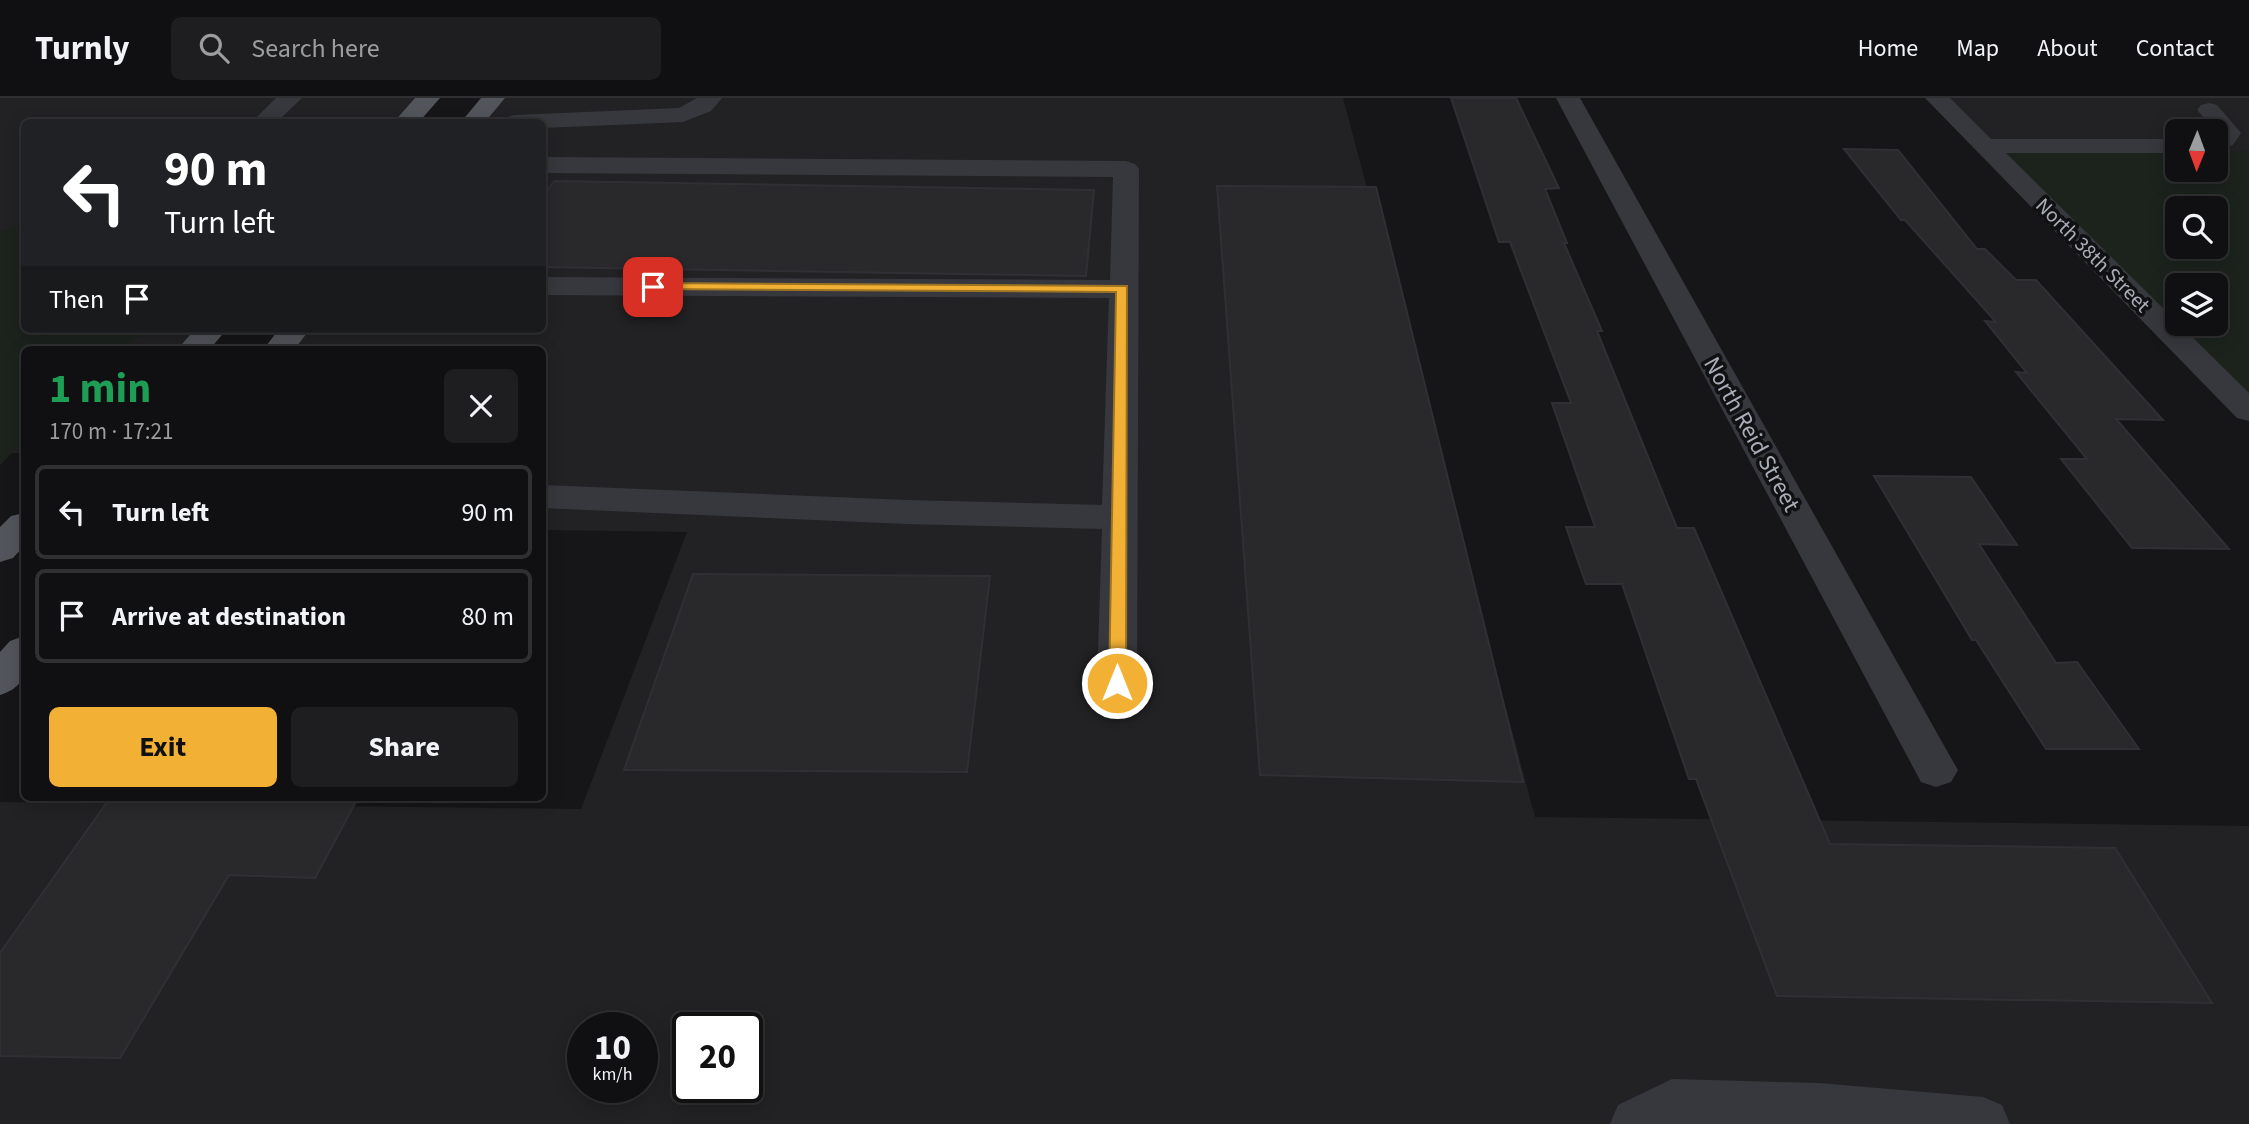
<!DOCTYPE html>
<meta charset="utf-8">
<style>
:root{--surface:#101012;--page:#1e1e20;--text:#f1f3f6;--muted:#9c9d9f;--line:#303032;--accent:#f2b134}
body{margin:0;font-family:"Source Sans 3",sans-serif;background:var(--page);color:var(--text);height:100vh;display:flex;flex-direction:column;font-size:26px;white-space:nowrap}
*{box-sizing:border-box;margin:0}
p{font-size:23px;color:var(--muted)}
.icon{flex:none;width:38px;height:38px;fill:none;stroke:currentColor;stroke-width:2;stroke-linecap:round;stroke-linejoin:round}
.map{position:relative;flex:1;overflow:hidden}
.sheet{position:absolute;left:21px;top:248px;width:525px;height:455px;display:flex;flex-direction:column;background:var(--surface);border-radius:10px;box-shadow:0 4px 18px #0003,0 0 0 2px var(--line)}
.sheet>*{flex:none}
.hud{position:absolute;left:21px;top:21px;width:525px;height:214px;border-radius:10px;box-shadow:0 4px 18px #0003,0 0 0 2px var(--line);background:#202124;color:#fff;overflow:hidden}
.needle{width:46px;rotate:181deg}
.buttons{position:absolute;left:2165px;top:21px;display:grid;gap:14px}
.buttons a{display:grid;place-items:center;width:63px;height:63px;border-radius:10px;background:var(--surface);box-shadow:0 4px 18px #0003,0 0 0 2px var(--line);font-size:35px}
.speed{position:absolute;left:567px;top:914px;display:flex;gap:14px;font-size:35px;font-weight:700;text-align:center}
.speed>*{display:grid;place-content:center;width:91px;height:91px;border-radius:50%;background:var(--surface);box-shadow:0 4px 18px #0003,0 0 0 2px var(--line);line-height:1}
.speed small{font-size:18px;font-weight:400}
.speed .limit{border:4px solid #111;border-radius:10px;background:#fff;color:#111}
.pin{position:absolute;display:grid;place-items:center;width:60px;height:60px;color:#fff;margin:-30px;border-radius:14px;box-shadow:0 4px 10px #0006}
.me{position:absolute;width:77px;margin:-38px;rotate:0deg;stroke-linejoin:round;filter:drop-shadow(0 0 5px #0008)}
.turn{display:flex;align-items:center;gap:24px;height:147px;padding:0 28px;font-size:32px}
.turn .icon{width:91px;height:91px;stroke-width:2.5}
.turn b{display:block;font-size:49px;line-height:60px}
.then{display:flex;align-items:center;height:66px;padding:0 28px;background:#0003;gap:14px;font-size:26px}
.round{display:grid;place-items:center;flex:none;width:74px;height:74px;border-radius:10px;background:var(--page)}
.headline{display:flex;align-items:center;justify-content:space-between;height:119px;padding:0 28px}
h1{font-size:42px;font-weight:700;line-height:52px;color:#1e9e55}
.action{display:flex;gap:14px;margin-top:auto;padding:14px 28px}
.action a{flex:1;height:80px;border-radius:10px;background:var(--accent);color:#111;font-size:28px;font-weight:700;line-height:80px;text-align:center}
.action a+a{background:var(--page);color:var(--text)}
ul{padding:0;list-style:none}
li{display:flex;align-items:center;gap:21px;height:94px;margin:0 14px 10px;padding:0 14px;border:4px solid var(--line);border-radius:10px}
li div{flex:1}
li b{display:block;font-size:26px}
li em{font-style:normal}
header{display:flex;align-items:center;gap:42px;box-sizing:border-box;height:98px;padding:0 35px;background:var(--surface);border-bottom:2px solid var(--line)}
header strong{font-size:33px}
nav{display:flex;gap:38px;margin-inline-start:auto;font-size:24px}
.search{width:490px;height:63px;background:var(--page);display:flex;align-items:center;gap:18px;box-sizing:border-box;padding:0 24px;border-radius:10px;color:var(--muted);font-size:26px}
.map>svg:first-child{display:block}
</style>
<header>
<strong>Turnly</strong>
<div class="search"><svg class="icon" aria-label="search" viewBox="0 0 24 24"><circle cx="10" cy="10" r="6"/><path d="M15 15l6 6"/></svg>Search here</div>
<nav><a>Home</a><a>Map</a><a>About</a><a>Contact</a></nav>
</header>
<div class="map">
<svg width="2249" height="1026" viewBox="0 0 2249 1026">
<rect width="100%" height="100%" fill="#161618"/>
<path fill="#222225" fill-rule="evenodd" d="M 0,0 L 418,0 L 399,24 L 24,24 L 24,231 L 206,231 L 186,252 L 24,252 L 24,355 L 0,355 Z
M 502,0 L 1343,0 L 1535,719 L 2249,728 L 2249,1026 L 0,1026 L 0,704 L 581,711 L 687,434 L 543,432 L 542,252 L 287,252 L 305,231 L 542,231 L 542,24 L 480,24 ZM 583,929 L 642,929 L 642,989 L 583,989 ZM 688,929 L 747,929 L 747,989 L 688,989 Z
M 1944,0 L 2249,0 L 2249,53 L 2216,53 L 2216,33 L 2177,33 L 2177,52 L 1996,51 Z"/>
<path fill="#1c231d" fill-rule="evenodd" d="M 1996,51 L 2177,52 L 2177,72 L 2216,72 L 2216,53 L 2249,53 L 2249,302 ZM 2177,110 L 2216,110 L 2216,149 L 2177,149 ZM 2177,187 L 2216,187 L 2216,226 L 2177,226 Z
M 24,126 L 24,231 L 150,231 L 116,252 L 24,252 L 24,343 L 0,367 L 0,134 Z"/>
<path fill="#29292c" stroke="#303034" stroke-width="2" d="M 1451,0 L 1516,0 L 1559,90 L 1545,91 L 1567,145 L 1564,145 L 1602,233 L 1597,233 L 1677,430 L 1694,430 L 1830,746 L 2115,750 L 2212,905 L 1777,898 L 1696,681 L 1689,681 L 1622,486 L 1586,486 L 1566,429 L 1595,429 L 1552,305 L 1571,305 L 1510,144 L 1499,144 Z
M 1844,51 L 1898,52 L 1977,151 L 1985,151 L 2016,182 L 2036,182 L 2163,322 L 2116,321 L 2229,451 L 2132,450 L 2061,361 L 2087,361 L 2016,274 L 2027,275 L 1985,223 L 1996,224 L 1905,122 L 1901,122 Z
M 554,83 L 1094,92 L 1086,178 L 542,169 L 542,100 Z
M 1217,88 L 1376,89 L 1523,684 L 1260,677 Z
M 1874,378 L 1971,379 L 2017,447 L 1979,446 L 2056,565 L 2077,564 L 2139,651 L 2046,651 L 1976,542 L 1972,542 Z
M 693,476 L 990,478 L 967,674 L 624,672 Z
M 110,700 L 358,700 L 315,780 L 229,777 L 120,960 L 0,958 L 0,855 Z"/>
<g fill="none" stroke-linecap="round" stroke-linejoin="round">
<path fill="#37383d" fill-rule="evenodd" d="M 276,0 L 302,0 L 277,24 L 252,24 Z
M 697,0 L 722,0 L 711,13 L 683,24 L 542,30 L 542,24 L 503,24 L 507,19 L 515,17 L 679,10 Z
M 1556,0 L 1580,0 L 1951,660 L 1958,672 L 1951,684 L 1936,689 L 1921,684 Z
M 1925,0 L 1950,0 L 1991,41 L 2177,41 L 2177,55 L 2006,55 L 2249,295 L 2249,323 L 2237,320 Z
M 2209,5 L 2217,7 L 2241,35 L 2233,47 L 2216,53 L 2216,33 L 2197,12 L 2201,7 Z
M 542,59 L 1126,63 L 1135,66 L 1139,71 L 1137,585 L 1131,596 L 1117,600 L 1103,596 L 1097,585 L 1102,431 L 907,426 L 542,410 L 542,387 L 907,402 L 1102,407 L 1109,200 L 542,197 L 542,179 L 1110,182 L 1113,79 L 542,75 Z
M 1672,981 L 1819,985 L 1983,999 L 2002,1007 L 2010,1026 L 1610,1026 L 1618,1007 Z"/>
<path fill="#53555c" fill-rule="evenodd" d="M 415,0 L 440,0 L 419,24 L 394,24 Z
M 481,0 L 505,0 L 485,24 L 461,24 Z
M 195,231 L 227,231 L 209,252 L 177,252 Z
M 279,231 L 310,231 L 294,252 L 263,252 Z
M 24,415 L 24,448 L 13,460 L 0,464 L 0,429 L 11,418 Z
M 24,538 C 27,566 30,588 0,597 L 0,554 L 10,543 Z"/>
</g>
<path fill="#f2b134" stroke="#9d7322" stroke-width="2" d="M 653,185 L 1127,188 L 1126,585 L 1123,589 L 1111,589 L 1109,585 L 1116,194 L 649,191 L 647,189 Z"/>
<g text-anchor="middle" stroke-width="7" stroke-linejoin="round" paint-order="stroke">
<g font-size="21" fill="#a8adb8" stroke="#111113">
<text transform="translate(2093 157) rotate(45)" y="7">North 38th Street</text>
</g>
<g font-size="24" fill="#a8adb8" stroke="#111113">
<text transform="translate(1752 336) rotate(61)" y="8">North Reid Street</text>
</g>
</g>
</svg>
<div class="buttons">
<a><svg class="needle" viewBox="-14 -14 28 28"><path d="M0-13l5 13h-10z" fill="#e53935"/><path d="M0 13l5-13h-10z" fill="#9c9d9f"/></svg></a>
<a><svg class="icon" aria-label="search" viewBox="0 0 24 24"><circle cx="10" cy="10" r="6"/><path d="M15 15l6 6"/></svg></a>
<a><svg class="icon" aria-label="layers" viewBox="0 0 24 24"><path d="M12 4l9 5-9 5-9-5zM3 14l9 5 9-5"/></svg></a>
</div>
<div class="speed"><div>10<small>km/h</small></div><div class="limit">20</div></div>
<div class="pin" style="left:653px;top:189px;background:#d93025"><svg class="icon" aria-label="arrive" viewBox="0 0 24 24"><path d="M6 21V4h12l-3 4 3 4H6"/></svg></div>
<svg class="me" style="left:1117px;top:585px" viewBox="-20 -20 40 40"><circle r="17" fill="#f2b134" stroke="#fff" stroke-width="3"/><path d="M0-11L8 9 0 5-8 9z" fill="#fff"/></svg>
<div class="hud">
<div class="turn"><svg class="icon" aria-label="left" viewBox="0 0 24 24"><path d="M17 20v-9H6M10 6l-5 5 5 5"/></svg><div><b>90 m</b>Turn left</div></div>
<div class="then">Then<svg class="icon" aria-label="arrive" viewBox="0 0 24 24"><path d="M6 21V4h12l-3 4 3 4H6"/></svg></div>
</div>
<section class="sheet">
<div class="headline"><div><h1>1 min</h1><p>170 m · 17:21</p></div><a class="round"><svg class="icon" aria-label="close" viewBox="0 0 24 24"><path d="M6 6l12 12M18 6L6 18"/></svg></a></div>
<ul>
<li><svg class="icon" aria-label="left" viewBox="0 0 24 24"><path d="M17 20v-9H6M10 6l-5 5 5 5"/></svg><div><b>Turn left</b></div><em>90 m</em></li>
<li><svg class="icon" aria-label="arrive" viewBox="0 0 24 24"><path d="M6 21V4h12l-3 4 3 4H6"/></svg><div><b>Arrive at destination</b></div><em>80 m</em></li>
</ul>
<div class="action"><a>Exit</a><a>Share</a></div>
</section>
</div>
